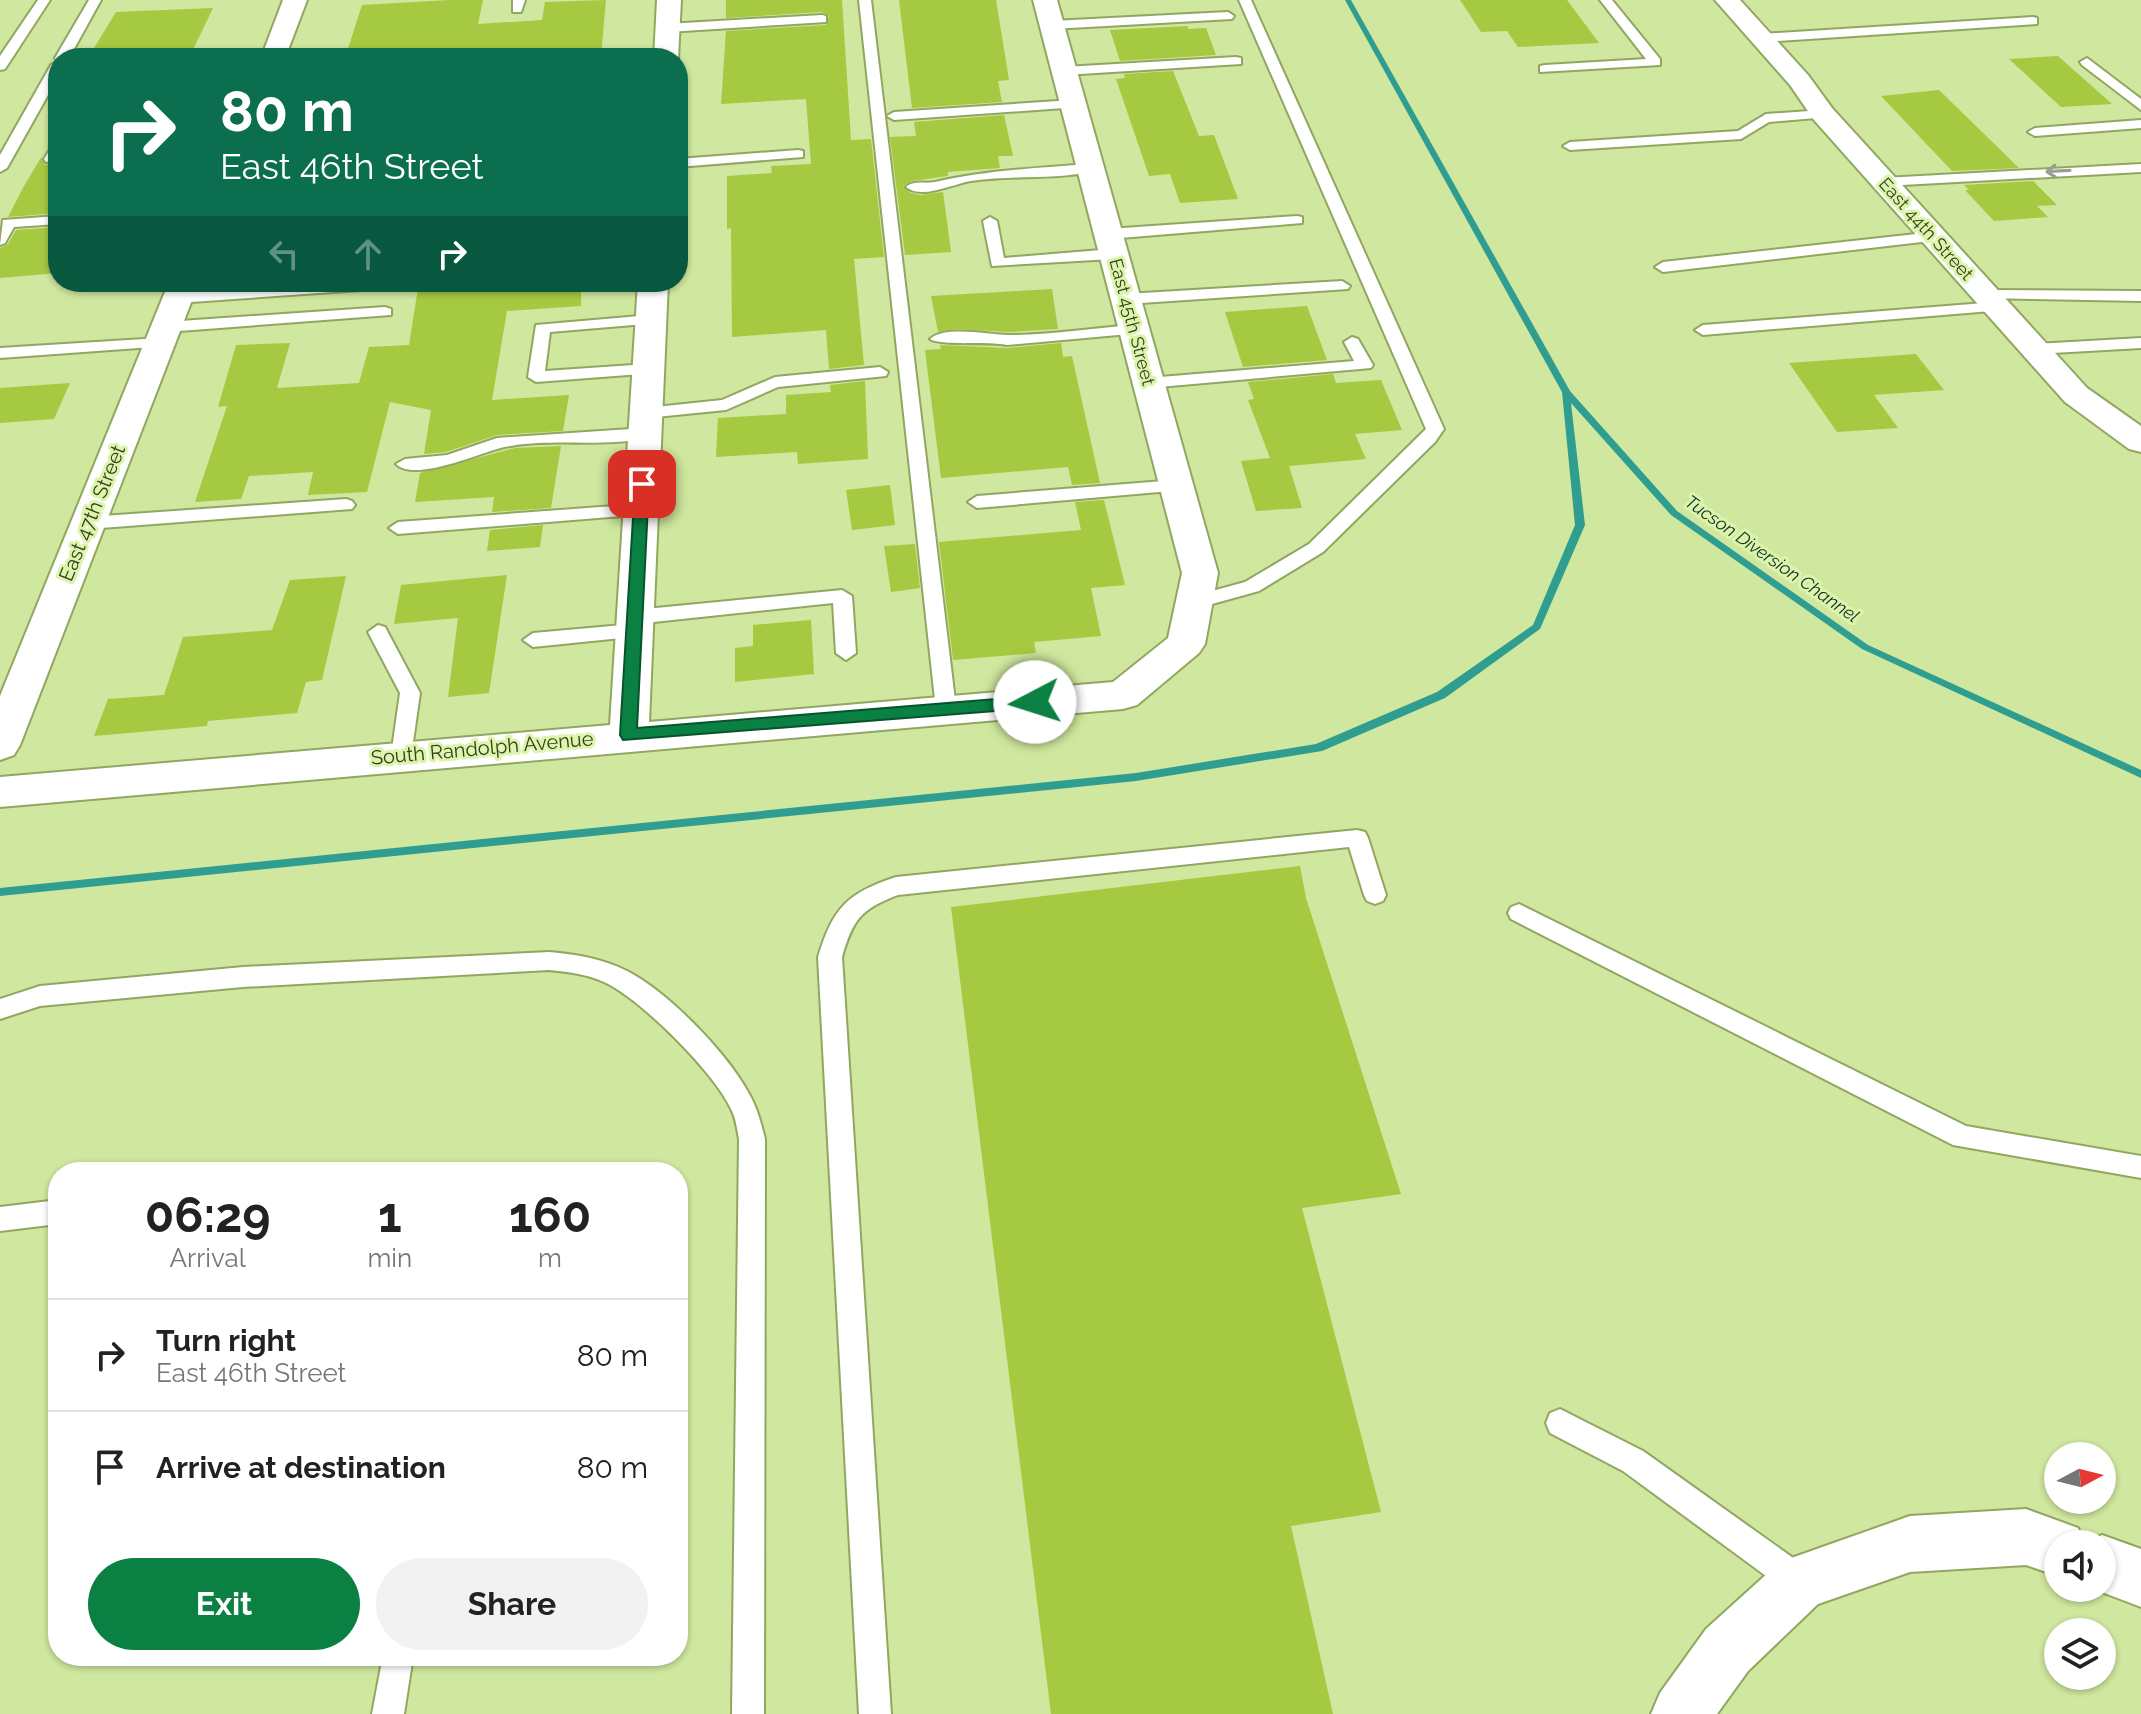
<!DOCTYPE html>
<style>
:root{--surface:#fff;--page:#f2f2f2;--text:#222;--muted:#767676;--line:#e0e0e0;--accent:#0b8043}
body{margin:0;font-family:Raleway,sans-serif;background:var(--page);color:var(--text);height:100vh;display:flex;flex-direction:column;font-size:30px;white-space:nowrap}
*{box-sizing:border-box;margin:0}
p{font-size:26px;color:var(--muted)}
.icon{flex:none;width:44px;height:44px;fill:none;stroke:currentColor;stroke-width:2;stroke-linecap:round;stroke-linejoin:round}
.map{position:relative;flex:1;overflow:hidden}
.side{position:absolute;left:48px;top:1162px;width:640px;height:504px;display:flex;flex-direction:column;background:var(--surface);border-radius:32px;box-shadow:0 2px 6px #0004}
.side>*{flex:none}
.guide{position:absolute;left:48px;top:48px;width:640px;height:244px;border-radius:32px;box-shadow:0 2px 6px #0004;background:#0b6e4f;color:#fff;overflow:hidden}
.needle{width:52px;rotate:83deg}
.tools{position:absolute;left:2044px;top:1442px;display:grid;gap:16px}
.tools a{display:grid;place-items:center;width:72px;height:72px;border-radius:50%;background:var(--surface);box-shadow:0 2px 6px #0004;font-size:40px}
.pin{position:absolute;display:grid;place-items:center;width:68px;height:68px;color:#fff;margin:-34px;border-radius:16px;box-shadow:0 4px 12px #0006}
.me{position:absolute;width:88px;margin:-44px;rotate:265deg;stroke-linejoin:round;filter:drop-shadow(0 0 6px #0008)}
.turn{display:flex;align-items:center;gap:28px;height:168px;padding:0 40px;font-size:36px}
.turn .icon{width:104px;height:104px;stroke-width:2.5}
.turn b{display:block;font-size:56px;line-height:68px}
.lanes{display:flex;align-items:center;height:76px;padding:0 40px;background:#0003;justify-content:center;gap:40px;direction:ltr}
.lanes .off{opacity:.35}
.eta{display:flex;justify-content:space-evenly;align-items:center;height:136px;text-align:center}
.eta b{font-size:48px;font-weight:700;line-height:56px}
.primary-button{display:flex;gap:16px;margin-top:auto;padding:16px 40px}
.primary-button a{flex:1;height:92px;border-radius:48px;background:var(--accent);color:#fff;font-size:32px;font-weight:700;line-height:92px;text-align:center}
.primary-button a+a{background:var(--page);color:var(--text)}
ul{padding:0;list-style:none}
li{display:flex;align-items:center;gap:24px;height:112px;padding:0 40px;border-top:2px solid var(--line)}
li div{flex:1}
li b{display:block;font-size:30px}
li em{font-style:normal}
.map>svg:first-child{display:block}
</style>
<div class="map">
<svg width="2141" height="1714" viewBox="0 0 2141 1714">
<rect width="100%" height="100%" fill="#cfe79e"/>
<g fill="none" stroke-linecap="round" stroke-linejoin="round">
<path fill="#2f9d90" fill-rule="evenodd" d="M 1345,0 L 1351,0 L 1570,391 L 1677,511 L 1868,645 L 2141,770 L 2141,778 L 1862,649 L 1671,515 L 1571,403 L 1585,525 L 1540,629 L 1445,698 L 1322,751 L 1136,781 L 0,896 L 0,888 L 1136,773 L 1316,744 L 1437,692 L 1533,625 L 1575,525 L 1562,392 Z"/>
</g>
<path fill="#a5c941" d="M 450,0 L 483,0 L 478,24 L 542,20 L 545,2 L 606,0 L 601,56 L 345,58 L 362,5 Z
M 726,0 L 842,0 L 851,140 L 871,139 L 884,257 L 854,259 L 864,365 L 829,369 L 826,330 L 732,337 L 731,228 L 727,229 L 727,176 L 772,173 L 771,166 L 811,164 L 806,99 L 721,104 L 726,31 L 826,25 L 829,16 L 822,12 L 726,18 Z
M 899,0 L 996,0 L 1009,80 L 998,81 L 1002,102 L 912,108 Z
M 1460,0 L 1567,0 L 1599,43 L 1518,47 L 1507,31 L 1481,32 Z
M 213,8 L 189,58 L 88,58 L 116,12 Z
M 1188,26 L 1188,29 L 1206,28 L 1216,55 L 1120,61 L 1110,30 Z
M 2058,56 L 2112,104 L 2061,107 L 2009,59 Z
M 1173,71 L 1199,136 L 1214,135 L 1238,199 L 1180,203 L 1170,174 L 1149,176 L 1116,79 L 1125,78 L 1124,74 Z
M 1939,90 L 2019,168 L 1952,171 L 1881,96 Z
M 1004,115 L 1013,156 L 998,156 L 1000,168 L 948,172 L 948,176 L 912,181 L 903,186 L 911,193 L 920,195 L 943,192 L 951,252 L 905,255 L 890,137 L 916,136 L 914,122 Z
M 58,129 L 58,141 L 50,143 L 41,157 L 45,165 L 58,162 L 58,213 L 8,217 L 24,186 Z
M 2033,181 L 2057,205 L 2037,206 L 2048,217 L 1994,221 L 1965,190 L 1969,190 L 1964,185 Z
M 58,227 L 58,273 L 0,278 L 0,248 L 8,244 L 16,230 Z
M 419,282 L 581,282 L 581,306 L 507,311 L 492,400 L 569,395 L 563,431 L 497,435 L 446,452 L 424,454 L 431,410 L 390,402 L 367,492 L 308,495 L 313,472 L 249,476 L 241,499 L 195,502 L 227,406 L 218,407 L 236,345 L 290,343 L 277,388 L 359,383 L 369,347 L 409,345 Z
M 1052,289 L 1058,329 L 1009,332 L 957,329 L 938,332 L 931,296 Z
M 1307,306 L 1327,360 L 1243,367 L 1225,312 Z
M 1061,343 L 1063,357 L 1072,356 L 1100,483 L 1072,485 L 1068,467 L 941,478 L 925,350 L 941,349 L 940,345 L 1007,348 Z
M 1916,354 L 1944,390 L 1874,395 L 1898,428 L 1837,432 L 1789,363 Z
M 1333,374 L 1336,383 L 1381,380 L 1402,430 L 1355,434 L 1366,459 L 1289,466 L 1302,508 L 1256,511 L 1241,461 L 1270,458 L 1248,400 L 1254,399 L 1248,382 Z
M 865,381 L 868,459 L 798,464 L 797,452 L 716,457 L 718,418 L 786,414 L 786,395 L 831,392 L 830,385 Z
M 70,383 L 54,419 L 0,423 L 0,388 Z
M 561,446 L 551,508 L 492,512 L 494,497 L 415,502 L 420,473 L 515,448 Z
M 890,485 L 895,525 L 852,530 L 846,490 Z
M 1104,500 L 1125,585 L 1091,588 L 1101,636 L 1034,642 L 1036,653 L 953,660 L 939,542 L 1081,530 L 1075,502 Z
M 543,525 L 540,547 L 487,551 L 490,530 Z
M 915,544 L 920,588 L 891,592 L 884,546 Z
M 507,575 L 489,693 L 448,697 L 458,618 L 394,624 L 401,585 Z
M 346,576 L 322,680 L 306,682 L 297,713 L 208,721 L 207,726 L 94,736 L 108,699 L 164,695 L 183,637 L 272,630 L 290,580 Z
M 811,620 L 814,674 L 735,682 L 735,648 L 753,646 L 753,625 Z
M 1300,866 L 1306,898 L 1401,1194 L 1302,1208 L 1381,1512 L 1291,1526 L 1333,1714 L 1051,1714 L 951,907 Z"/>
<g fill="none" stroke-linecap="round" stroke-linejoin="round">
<defs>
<path id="service" d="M 38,0 L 50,0 L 5,69 L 0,70 L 0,56 Z
M 89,0 L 101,0 L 69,58 L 58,58 L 57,61 L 55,58 Z
M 513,0 L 525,0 L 521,12 L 513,12 Z
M 859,0 L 871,0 L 956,709 L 953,714 L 939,714 L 936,709 Z
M 1239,0 L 1251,0 L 1444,429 L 1435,442 L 1323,552 L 1259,591 L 1194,609 L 1184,603 L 1187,598 L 1245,582 L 1309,544 L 1426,429 Z
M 1600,0 L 1612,0 L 1660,59 L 1660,65 L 1540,72 L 1540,66 L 1545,65 L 1646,59 Z
M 1228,12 L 1234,16 L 1232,19 L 1052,29 L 1046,25 L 1052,21 Z
M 822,15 L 826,16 L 826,22 L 667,32 L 661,28 L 667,24 Z
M 2033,17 L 2037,18 L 2037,24 L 1762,42 L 1756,38 L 1762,34 Z
M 1236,57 L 1241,58 L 1241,64 L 1064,75 L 1057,71 L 1064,67 Z
M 2087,58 L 2141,99 L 2141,110 L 2082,65 L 2080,62 Z
M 58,61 L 58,77 L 7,168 L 0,172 L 0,155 L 51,65 Z
M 1073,100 L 1080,104 L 1078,107 L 894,120 L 887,116 L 894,112 Z
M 1823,110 L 1830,114 L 1828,117 L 1769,122 L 1741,139 L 1570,150 L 1563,146 L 1570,142 L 1738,131 L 1766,114 Z
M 2141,120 L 2141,128 L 2035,136 L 2028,132 L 2035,128 Z
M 58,144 L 58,159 L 46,162 L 44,159 L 53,145 Z
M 798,150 L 803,151 L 803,157 L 678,167 L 678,159 Z
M 1090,164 L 1097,168 L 1095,171 C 1055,180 1012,175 971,181 C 952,184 922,200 906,187 C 914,180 925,184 935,182 C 986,170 1038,168 1090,164 Z
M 2141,164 L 2141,172 L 1884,186 L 1877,182 L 1884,178 Z
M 58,216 L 58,224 L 14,227 L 5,243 L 0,245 L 3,220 Z
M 1297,216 L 1302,217 L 1302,223 L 1108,239 L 1100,234 L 1108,229 Z
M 990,217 L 997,221 L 1004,258 L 1113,249 L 1121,254 L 1113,259 L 992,266 L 983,221 Z
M 1934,232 L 1939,234 L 1939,240 L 1663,272 L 1655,267 L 1663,262 Z
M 1342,281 L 1350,286 L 1348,289 L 1126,304 L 1118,299 L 1126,294 Z
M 338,282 L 379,282 L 362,290 L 177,303 L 169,298 L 177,293 Z
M 1986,290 L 2141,291 L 2141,301 L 1980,298 L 1978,295 Z
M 1997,302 L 2005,307 L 2003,310 L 1703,335 L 1695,330 L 1703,325 Z
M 385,307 L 391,309 L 391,315 L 166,332 L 158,327 L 166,322 Z
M 651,315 L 659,320 L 657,323 L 550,332 L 545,371 L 648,364 L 656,369 L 654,373 L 536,382 L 528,377 L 536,325 Z
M 1134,325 L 1142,330 L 1140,333 L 1007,345 C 989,341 939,346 930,339 C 946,325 989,335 1009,335 C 1050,335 1093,328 1134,325 Z
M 1352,337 L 1358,339 L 1373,365 L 1371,368 L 1148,388 L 1140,383 L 1148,378 L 1354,361 L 1344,342 Z
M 160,338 L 168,343 L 166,346 L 0,358 L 0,348 Z
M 2141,338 L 2141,348 L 2035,354 L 2027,349 L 2035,344 Z
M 880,367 L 888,372 L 886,376 L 778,387 L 726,410 L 646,418 L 637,413 L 646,408 L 722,400 L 775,377 Z
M 645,428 L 654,433 L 651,437 C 604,449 543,436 497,449 C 475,455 414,482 396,464 L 405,459 L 447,455 L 497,438 Z
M 1176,480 L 1185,486 L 1182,490 L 977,508 L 968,502 L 977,496 Z
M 346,499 L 352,501 L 355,505 L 352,509 L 88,529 L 79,523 L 88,517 Z
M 641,504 L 647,506 L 650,510 L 647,514 L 398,534 L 389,528 L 398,522 Z
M 842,590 L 852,596 L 856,653 L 846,660 L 836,653 L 833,603 L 635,624 L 625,617 L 635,610 Z
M 634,624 L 644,631 L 641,636 L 533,647 L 523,640 L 533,633 Z
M 378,625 L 385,627 L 420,693 L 411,756 L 408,761 L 394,761 L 391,756 L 400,693 L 368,632 Z
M 1357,830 L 1365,832 L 1368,838 L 1386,895 L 1383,901 L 1375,904 L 1367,901 L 1364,895 L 1349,847 L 898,895 C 861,909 853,919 842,957 L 891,1714 L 859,1714 L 818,957 C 833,908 847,893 896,877 Z
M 1519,904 L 1966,1126 L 2141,1156 L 2141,1178 L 1953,1145 L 1511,919 L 1508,913 L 1511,907 Z
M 549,952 C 576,954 603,959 627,971 C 668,992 726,1052 748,1092 C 757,1107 761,1123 765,1139 L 764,1714 L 732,1714 L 739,1139 C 737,1129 736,1118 731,1109 C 715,1073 640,998 604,982 C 587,974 568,972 549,970 L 243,987 L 40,1006 L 0,1019 L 0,999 L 40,986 L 243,967 Z
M 58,1200 L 58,1224 L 0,1231 L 0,1207 Z
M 1560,1409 L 1643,1451 L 1810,1570 L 1814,1581 L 1810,1592 L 1799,1596 L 1788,1592 L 1623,1471 L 1550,1433 L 1546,1423 L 1550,1413 Z
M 383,1656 L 413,1656 L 404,1714 L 372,1714 Z"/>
<path id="minor" d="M 283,0 L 307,0 L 285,58 L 261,58 Z
M 657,0 L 681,0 L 678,59 L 654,58 Z
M 1033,0 L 1057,0 L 1218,573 L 1205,644 L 1199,653 L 1137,705 L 1123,709 L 0,807 L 0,777 L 610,725 L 638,282 L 668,282 L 649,722 L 1113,682 L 1168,638 L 1182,573 Z
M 1715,0 L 1740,0 L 1808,75 L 1832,108 L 2087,388 L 2141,426 L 2141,452 L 2129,449 L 2065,402 L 1814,120 L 1790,85 Z
M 169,282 L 199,282 L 20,745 L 14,755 L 0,760 L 0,696 Z
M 2026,1509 L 2078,1528 L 2084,1543 L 2102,1535 L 2141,1549 L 2141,1607 L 2091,1588 L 2102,1588 L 2102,1544 L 2058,1544 L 2058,1576 L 2026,1565 L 1910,1572 L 1818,1604 L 1748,1671 L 1717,1714 L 1651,1714 L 1660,1693 L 1706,1629 L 1780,1562 L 1910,1516 Z"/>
</defs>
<use href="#service" stroke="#91a761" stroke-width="4"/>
<use href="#minor" stroke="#91a761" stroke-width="4"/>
<use href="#service" fill="#fff" fill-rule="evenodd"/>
<use href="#minor" fill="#fff" fill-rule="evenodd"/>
</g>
<defs><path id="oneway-shaft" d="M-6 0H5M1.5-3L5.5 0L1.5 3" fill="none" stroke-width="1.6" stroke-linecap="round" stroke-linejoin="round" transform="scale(2)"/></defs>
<use stroke="#9a9e90" href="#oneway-shaft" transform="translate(2058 171) rotate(177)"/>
<path fill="#0b8043" stroke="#07532c" stroke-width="2" d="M 642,480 L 649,484 L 637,728 L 1035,696 L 1043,702 L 1035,708 L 623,740 L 620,735 L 635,484 Z"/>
<g text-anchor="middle" stroke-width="6" stroke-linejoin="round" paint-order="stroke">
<g font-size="18" fill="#343d20" stroke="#dcf5ab">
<text transform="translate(1926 229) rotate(48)" y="6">East 44th Street</text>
<text transform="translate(1132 322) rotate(75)" y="6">East 45th Street</text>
</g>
<g font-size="18" font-style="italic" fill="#11312d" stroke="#dcf5ab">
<text transform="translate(1772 559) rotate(35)" y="6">Tucson Diversion Channel</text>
</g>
<g font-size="20" fill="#343d20" stroke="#dcf5ab">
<text transform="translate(92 513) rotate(-68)" y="7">East 47th Street</text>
<text transform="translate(482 748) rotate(-5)" y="7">South Randolph Avenue</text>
</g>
</g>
</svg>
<div class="tools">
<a><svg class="needle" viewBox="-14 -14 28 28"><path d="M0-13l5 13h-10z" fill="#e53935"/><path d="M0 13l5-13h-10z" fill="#767676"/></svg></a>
<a><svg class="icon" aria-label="sound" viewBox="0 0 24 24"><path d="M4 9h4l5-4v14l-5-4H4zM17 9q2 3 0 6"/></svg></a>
<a><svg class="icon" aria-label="layers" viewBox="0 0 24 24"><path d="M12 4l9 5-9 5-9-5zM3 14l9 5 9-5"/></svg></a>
</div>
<div class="pin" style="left:642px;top:484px;background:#d93025"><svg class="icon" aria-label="arrive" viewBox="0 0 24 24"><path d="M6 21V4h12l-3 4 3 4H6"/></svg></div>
<svg class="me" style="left:1035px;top:702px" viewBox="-20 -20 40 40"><circle r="19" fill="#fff"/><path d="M0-13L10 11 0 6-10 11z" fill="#0b8043"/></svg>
<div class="guide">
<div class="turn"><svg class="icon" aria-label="right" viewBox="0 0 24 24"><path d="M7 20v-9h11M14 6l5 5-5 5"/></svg><div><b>80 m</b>East 46th Street</div></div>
<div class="lanes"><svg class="icon off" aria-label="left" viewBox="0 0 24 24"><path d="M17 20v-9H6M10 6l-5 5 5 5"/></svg><svg class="icon off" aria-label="ahead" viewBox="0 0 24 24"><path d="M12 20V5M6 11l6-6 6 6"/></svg><svg class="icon" aria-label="right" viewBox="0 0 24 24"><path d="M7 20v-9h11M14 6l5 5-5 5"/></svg></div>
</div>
<section class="side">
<div class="eta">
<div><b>06:29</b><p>Arrival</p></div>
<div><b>1</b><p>min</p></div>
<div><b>160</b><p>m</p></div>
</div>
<ul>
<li><svg class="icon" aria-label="right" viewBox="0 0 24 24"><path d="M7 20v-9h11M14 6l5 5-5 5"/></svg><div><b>Turn right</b><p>East 46th Street</p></div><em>80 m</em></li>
<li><svg class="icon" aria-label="arrive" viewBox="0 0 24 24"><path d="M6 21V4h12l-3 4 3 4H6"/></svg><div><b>Arrive at destination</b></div><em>80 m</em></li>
</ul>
<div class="primary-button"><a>Exit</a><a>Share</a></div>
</section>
</div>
